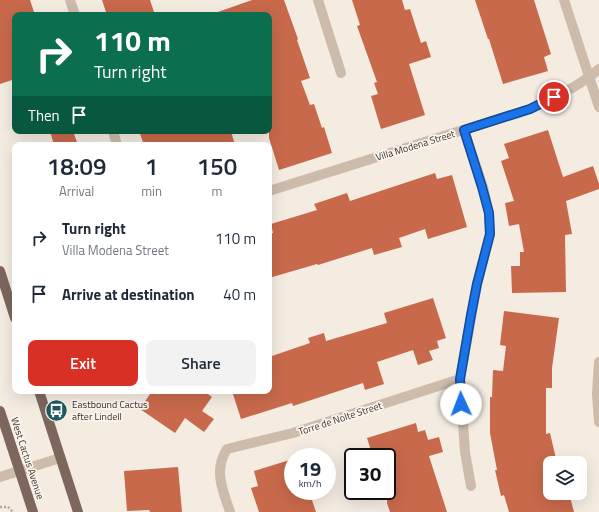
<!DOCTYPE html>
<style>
:root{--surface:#fff;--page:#f2f2f3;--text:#1f2937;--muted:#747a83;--accent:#d93025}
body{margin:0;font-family:"Titillium Web",sans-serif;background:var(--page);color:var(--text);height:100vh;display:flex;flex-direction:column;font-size:15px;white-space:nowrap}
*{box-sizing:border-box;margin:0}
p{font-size:13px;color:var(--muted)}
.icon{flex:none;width:22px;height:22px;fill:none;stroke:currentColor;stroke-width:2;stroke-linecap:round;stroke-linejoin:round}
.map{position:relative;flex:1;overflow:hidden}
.details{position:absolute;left:12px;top:142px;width:260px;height:252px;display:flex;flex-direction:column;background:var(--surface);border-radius:8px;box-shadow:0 4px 16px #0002}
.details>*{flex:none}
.hud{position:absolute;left:12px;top:12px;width:260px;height:122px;border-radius:8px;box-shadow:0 4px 16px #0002;background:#0b6e4f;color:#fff;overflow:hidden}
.controls{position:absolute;left:543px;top:456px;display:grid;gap:8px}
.controls a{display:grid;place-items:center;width:44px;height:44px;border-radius:8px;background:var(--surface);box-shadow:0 4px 16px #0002;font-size:20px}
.speed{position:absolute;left:284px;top:448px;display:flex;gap:8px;font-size:20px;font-weight:700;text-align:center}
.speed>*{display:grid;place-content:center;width:52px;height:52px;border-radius:50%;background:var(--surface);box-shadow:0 4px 16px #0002;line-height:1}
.speed small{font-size:10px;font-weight:400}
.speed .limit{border:2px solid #111;border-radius:6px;background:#fff;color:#111}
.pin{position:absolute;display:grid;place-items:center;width:34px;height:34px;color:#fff;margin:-17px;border:2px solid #fff;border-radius:50%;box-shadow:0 1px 4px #0007}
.me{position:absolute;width:44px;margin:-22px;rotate:358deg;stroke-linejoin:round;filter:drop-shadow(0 0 3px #0008)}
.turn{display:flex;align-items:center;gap:14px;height:84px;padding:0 16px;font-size:18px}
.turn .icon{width:52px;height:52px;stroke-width:2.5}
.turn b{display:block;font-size:28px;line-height:34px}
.then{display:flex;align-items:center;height:38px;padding:0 16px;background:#0003;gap:8px;font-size:15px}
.eta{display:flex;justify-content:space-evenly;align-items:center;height:68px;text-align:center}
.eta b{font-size:24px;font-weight:600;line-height:28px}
.cta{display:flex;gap:8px;margin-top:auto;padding:8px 16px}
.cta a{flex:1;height:46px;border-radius:8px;background:var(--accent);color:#fff;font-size:16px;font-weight:600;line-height:46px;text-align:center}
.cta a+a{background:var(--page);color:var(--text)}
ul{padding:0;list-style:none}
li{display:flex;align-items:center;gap:12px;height:56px;padding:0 16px}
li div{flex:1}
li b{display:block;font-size:15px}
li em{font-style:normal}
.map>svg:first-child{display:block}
</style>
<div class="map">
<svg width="599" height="512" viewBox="0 0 599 512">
<rect width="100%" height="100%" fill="#f4ebe1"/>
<path fill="#c8694b" d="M 0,0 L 30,0 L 35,15 L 15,15 L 15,79 L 0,84 Z
M 102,0 L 150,0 L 155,15 L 107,15 Z
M 252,0 L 284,0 L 298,39 L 297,40 L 310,78 L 301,81 L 310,105 L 314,104 L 322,128 L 324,127 L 332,153 L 279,170 L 269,138 L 269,15 L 215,15 L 215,13 Z
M 352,0 L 402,0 L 405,10 L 410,9 L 421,43 L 426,41 L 431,57 L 409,64 L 425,115 L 381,129 L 371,96 L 378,94 L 374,83 L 377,82 L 357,26 L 360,25 Z
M 475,0 L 534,0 L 551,54 L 544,57 L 548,71 L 503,84 L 489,39 L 488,39 Z
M 548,130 L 563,177 L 593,166 L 599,184 L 599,189 L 566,201 L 572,234 L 565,235 L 566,292 L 512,293 L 511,266 L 520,266 L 520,252 L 524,252 L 519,224 L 509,226 L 505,203 L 514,201 L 501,161 L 509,158 L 504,144 Z
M 50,131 L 73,131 L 78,145 L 54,145 Z
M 139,131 L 231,131 L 235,145 L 144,145 Z
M 435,173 L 437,179 L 452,175 L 467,227 L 428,239 L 425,229 L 399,238 L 402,247 L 374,255 L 372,248 L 318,265 L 317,264 L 269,278 L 269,234 L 273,233 L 271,224 L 317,210 L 314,204 L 347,193 L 350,201 Z
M 433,298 L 446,338 L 437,341 L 439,348 L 429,351 L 433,360 L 418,365 L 413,350 L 377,362 L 384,384 L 365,390 L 363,383 L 293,406 L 292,403 L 241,419 L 232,391 L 269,391 L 269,357 L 310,343 L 308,338 L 324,333 L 326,341 L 387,323 L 384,313 Z
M 504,311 L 559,318 L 552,368 L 552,388 L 546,388 L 546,434 L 550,433 L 557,463 L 550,463 L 550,493 L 569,493 L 574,512 L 509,512 L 504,495 L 501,496 L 495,470 L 497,470 L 490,433 L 490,397 L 492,397 L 493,370 L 503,371 L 506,346 L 500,345 Z
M 152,391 L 204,391 L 212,397 L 202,411 L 214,419 L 204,432 L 185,418 L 175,433 L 140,409 Z
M 416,423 L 418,432 L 425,430 L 428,440 L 439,437 L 443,452 L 429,456 L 447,512 L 390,512 L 387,503 L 387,457 L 373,457 L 367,438 Z
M 293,459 L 293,491 L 309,491 L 316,512 L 259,512 L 251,488 L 258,486 L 254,471 Z
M 178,467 L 182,512 L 150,512 L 149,510 L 127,511 L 124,471 Z"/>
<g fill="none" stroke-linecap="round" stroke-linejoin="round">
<path stroke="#b9a596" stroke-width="2.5" stroke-dasharray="2 2" stroke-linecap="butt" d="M 0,507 L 8,507 L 13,512"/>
<path stroke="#cdbbac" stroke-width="10" d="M 70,0 L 75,15
M 318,0 L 341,73
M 564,0 L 599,107
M 464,130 L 483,187 L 489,213 L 490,234 L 477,284 L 460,379 L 465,452 L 471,486
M 113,131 L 117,145
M 269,191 L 530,109 C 554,97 579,87 599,69
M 599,362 L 597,394 L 599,422
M 0,477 L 60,458
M 230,512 C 223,490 213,471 227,449 L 293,433 L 460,379"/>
<path stroke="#7d675c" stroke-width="10" d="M 0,271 L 15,318
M 39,391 L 78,512
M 0,411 L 33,512"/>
</g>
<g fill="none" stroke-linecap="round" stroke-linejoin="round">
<defs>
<path id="route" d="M 461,404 L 460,379 L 471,315 L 477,284 L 490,234 L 489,213 L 482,187 L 464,130 L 530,109 L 554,97"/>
</defs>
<use href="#route" stroke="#114b97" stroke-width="10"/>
<use href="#route" stroke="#1a73e8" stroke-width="7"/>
</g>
<defs>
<symbol id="bus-disc" viewBox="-11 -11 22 22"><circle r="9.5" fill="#1f5a5e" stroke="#fbf5ee"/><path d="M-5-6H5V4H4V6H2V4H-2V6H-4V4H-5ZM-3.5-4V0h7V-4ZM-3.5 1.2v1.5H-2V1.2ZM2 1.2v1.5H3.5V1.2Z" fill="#fff"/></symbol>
</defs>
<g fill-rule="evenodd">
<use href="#bus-disc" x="44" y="398" width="25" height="25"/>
</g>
<g text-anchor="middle" stroke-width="3.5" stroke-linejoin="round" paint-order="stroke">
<g font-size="10" fill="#3b302b" stroke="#fbf5ee">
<text transform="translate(415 145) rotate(-17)" y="4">Villa Modena Street</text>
<text transform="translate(340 418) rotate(-18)" y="4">Torre de Nolte Street</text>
<text transform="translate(28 458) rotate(72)" y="4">West Cactus Avenue</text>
</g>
<g font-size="10" fill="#3b302b" stroke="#fbf5ee" text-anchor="start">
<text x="72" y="408">Eastbound Cactus<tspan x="72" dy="12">after Lindell</tspan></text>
</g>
</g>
</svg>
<div class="controls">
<a><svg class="icon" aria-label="layers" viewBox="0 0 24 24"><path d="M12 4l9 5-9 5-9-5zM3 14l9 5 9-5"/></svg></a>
</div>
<div class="speed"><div>19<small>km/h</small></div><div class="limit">30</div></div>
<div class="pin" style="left:554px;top:97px;background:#d93025"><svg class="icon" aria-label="arrive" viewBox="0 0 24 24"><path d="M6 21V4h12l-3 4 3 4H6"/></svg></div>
<svg class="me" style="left:461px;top:404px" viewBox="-20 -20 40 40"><circle r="19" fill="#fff"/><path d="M0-13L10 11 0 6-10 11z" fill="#1a73e8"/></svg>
<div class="hud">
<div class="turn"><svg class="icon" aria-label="right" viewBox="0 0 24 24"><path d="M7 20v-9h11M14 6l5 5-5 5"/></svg><div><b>110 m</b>Turn right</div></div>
<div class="then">Then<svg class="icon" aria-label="arrive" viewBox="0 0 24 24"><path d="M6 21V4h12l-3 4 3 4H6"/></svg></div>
</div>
<section class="details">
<div class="eta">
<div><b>18:09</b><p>Arrival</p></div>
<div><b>1</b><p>min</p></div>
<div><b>150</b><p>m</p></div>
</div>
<ul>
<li><svg class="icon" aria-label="right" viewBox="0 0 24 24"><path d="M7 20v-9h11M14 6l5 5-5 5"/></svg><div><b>Turn right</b><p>Villa Modena Street</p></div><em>110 m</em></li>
<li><svg class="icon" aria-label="arrive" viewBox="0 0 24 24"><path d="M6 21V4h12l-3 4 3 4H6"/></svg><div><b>Arrive at destination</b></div><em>40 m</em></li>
</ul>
<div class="cta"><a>Exit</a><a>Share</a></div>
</section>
</div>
